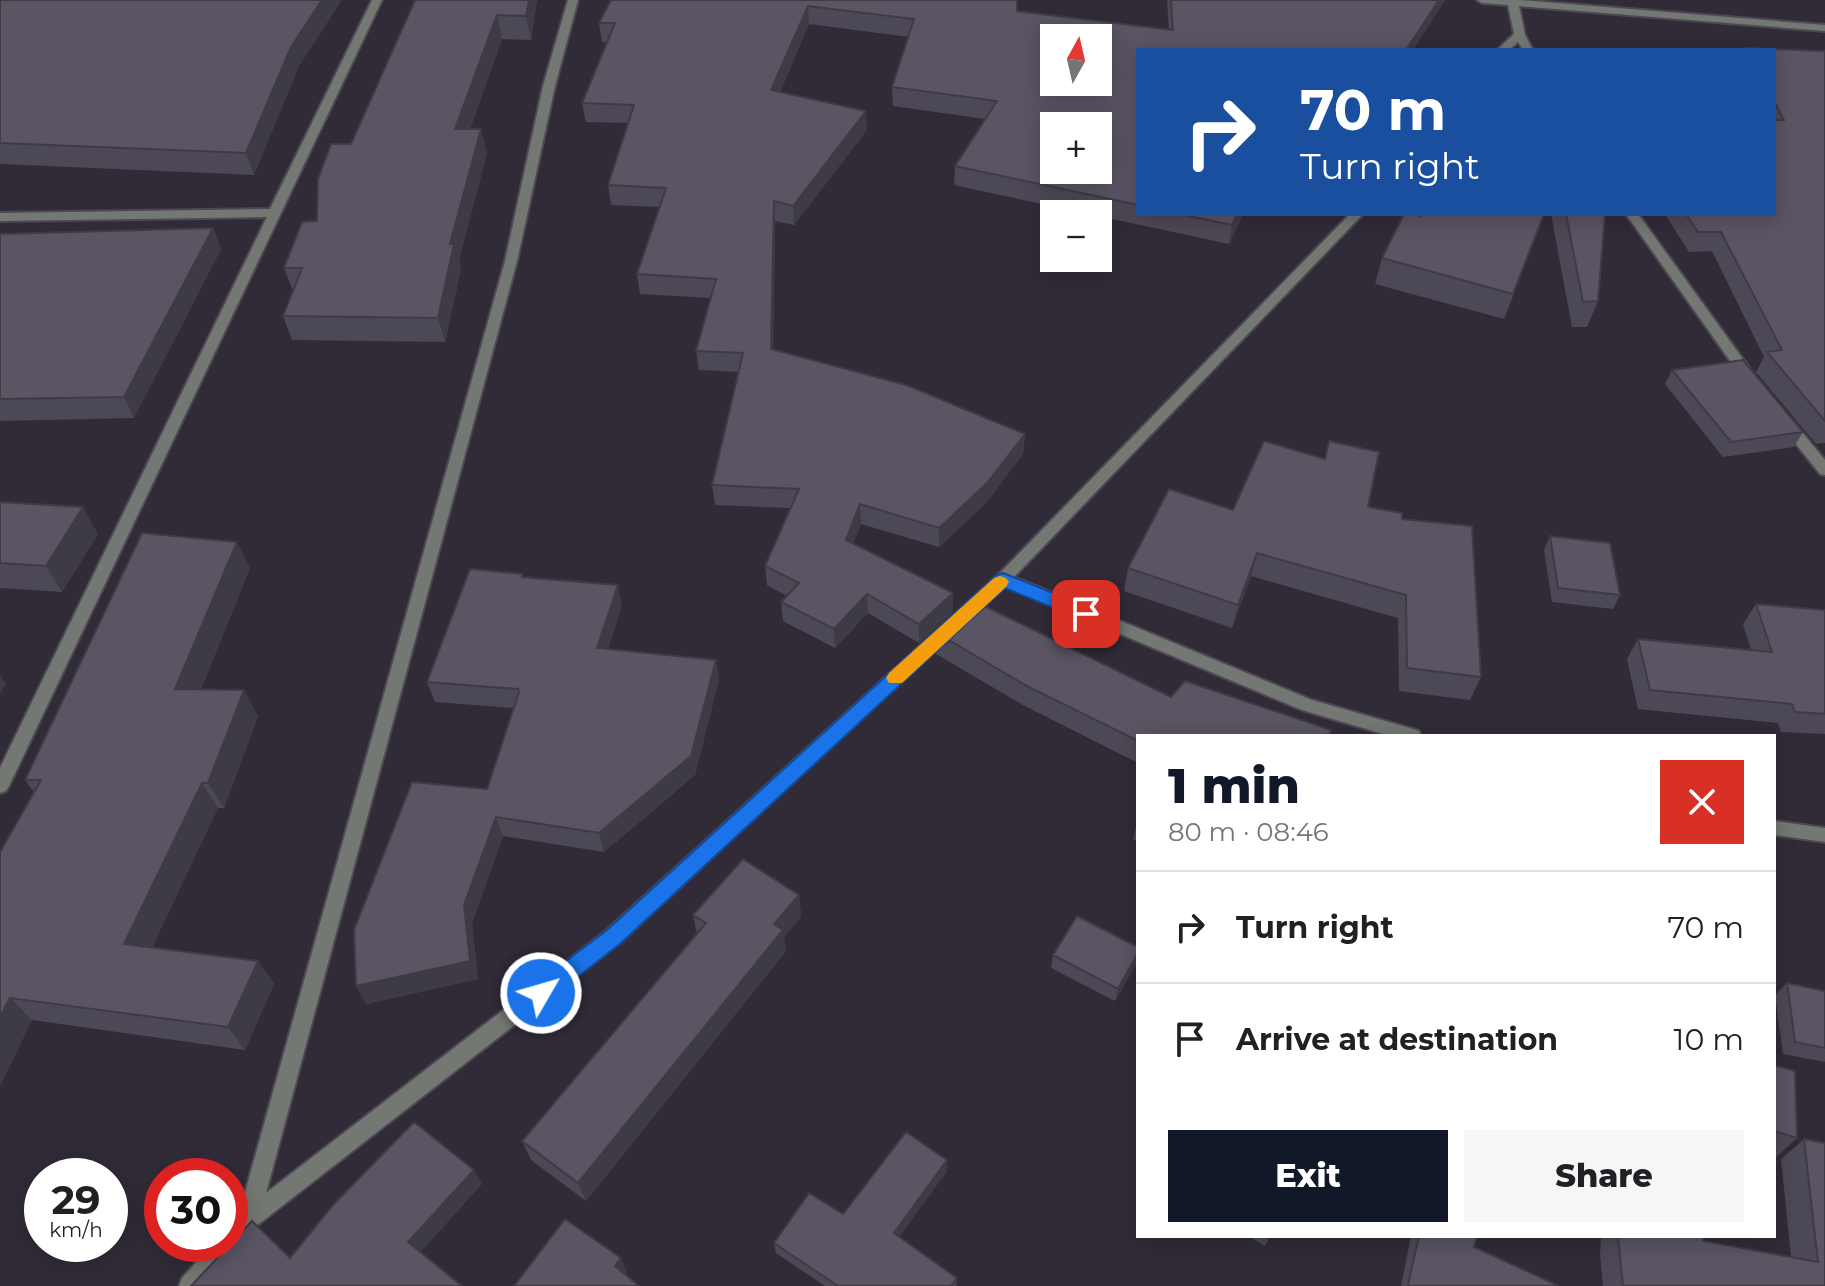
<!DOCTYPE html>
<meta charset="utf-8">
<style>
:root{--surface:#fff;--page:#f6f6f6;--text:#202124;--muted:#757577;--line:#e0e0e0;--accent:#111827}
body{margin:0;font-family:Montserrat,sans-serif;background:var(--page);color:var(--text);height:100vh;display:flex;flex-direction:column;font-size:30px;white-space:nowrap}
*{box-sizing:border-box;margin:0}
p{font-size:26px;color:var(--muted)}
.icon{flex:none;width:44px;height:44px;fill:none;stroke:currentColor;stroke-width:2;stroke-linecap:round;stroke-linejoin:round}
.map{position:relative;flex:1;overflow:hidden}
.panel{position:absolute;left:1136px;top:734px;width:640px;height:504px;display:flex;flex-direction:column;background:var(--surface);border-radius:0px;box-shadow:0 4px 20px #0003}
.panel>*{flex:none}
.top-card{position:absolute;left:1136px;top:48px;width:640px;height:168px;border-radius:0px;box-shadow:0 4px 20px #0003;background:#1a4fa0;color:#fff;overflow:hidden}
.needle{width:52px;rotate:8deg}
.tools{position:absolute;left:1040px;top:24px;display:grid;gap:16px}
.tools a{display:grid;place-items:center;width:72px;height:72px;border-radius:0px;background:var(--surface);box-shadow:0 4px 20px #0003;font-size:40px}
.speed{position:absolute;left:24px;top:1158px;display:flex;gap:16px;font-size:40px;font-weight:700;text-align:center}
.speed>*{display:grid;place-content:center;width:104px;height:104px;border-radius:50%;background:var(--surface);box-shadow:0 4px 20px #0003;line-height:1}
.speed small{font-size:20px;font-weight:400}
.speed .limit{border:12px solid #d22;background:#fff;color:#111}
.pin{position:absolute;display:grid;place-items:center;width:68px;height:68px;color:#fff;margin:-34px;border-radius:16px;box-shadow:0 4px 12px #0006}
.me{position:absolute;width:88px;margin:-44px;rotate:52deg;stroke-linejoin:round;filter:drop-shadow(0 0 6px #0008)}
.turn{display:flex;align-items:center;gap:28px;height:168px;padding:0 32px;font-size:36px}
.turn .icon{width:104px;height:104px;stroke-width:2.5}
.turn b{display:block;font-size:56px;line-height:68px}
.round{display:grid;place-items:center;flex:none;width:84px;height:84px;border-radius:0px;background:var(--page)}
.overview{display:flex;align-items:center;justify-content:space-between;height:136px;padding:0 32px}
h1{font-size:48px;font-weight:800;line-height:60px;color:var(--accent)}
.cta{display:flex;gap:16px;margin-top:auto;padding:16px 32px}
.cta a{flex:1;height:92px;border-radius:0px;background:var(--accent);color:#fff;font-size:32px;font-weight:800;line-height:92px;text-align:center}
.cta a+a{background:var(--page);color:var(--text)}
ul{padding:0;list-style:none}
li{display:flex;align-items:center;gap:24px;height:112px;padding:0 32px;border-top:2px solid var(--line)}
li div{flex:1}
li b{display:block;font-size:30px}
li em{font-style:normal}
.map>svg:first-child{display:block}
</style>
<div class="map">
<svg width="1825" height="1286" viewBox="0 0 1825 1286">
<rect width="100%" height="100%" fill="#312b38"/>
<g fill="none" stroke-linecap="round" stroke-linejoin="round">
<defs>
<path id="minor" d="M 372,0 L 382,0 L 9,786 L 6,791 L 0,793 L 0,768 L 267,217 L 0,221 L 0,213 L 270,209 Z
M 568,0 L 578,0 L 555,86 L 517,261 L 266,1193 L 607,930 L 998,575 L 1350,214 L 1363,214 L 1014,577 L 1312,700 L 1413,729 L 1419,731 L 1421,736 L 1390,736 L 1302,710 L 1005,586 L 621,942 L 255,1227 L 204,1286 L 179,1286 L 182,1278 L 213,1244 L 230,1244 L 230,1225 L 239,1214 L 505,261 L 543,86 Z
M 1477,0 L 1520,0 L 1825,25 L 1825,31 L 1519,6 L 1525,35 L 1533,50 L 1523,50 L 1518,42 L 1509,50 L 1497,50 L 1514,34 L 1508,5 L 1482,3 Z
M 1626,214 L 1638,214 L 1753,373 L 1755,376 L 1753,379 L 1743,379 Z
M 1785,416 L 1790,418 L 1825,460 L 1825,475 L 1820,474 L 1780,424 L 1778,421 Z
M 1774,821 L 1825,828 L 1825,842 L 1774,835 Z"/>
</defs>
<use href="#minor" stroke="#4e4855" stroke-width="4"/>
<use href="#minor" fill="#737872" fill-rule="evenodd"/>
</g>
<path fill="#4d4855" d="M 0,0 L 298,68 L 254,175 L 0,164 Z
M 415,0 L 537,0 L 531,40 L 502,39 L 470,129 L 487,153 L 459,260 L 461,269 L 445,342 L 292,340 L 283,316 L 293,291 L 284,268 L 317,221 Z
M 611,0 L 1017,11 L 1169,30 L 1167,0 L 1445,0 L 1413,50 L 1138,50 L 1138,214 L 1243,214 L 1229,244 L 1098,216 L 1098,214 L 1088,214 L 954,185 L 955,166 L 985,119 L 893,106 L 892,87 L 909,37 L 809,24 L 780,92 L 867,130 L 794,225 L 775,221 L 773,350 L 1025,434 L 1023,454 L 986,503 L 939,547 L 861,524 L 853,544 L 953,593 L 953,612 L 919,643 L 868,613 L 835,648 L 783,621 L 781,602 L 787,596 L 767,585 L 765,566 L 790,508 L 715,505 L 712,485 L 739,372 L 699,370 L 696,351 L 711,298 L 640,294 L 637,274 L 659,207 L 611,205 L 608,185 L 628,123 L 586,122 L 582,103 L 608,42 L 602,42 L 599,23 Z
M 1746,48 L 1825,51 L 1825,443 L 1816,444 L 1756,372 L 1764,357 L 1712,251 L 1689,252 L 1665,214 L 1774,214 L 1774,50 L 1746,50 Z
M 1545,214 L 1504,319 L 1375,284 L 1382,258 L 1421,216 Z
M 1551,214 L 1605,214 L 1598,301 L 1587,327 L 1572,327 Z
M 213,228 L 221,249 L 134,418 L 0,421 L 0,234 Z
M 1672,370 L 1803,432 L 1794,447 L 1723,457 L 1665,384 Z
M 0,502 L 98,534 L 62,592 L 0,588 Z
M 1368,507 L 1402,519 L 1481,677 L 1470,700 L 1399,691 L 1398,618 L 1251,576 L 1232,628 L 1124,591 L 1128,568 L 1233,510 Z
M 1550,536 L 1620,595 L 1613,609 L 1552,602 L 1544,550 Z
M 250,568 L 201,689 L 258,716 L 224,808 L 218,808 L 152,947 L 258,961 L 274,984 L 245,1050 L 32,1020 L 0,1086 L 34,792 L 25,780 Z
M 524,577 L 622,605 L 608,649 L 716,660 L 719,679 L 695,775 L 604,852 L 503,836 L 472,923 L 478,979 L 366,1004 L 487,789 L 514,708 L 435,702 L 427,682 Z
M 1756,604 L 1825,610 L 1825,734 L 1781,732 L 1778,723 L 1638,709 L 1627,659 L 1638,639 L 1751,650 L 1743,624 Z
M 937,633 L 1171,697 L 1138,736 L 1138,763 L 1023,705 L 936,654 Z
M 1138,818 L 1138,842 L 1133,839 Z
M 799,895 L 801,917 L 784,937 L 786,951 L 586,1201 L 531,1160 L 522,1141 L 697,934 L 693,915 Z
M 1053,955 L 1138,961 L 1115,1001 L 1051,968 Z
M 1787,983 L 1825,991 L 1825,1062 L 1783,1054 L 1775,995 Z
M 1774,1065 L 1797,1138 L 1775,1158 L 1774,1158 Z
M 1804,1139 L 1825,1286 L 1603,1286 L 1600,1253 L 1601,1236 L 1703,1236 L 1703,1241 L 1791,1257 L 1781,1159 Z
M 947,1171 L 899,1237 L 957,1278 L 956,1286 L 825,1286 L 776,1253 L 774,1243 Z
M 1248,1236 L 1270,1236 L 1265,1246 Z
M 1411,1236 L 1477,1236 L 1474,1247 L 1559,1286 L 1401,1286 Z"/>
<path fill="#3f3b45" d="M 322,0 L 342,0 L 298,68 L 254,175 L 246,153 L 291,47 Z
M 529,0 L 537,0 L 531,40 L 526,16 Z
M 1439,0 L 1445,0 L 1413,50 L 1406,50 Z
M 808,6 L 809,24 L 772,109 L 771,90 Z
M 497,15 L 502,39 L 461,153 L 455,129 Z
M 866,111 L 867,130 L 794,225 L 793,206 Z
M 481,129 L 487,153 L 459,260 L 461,269 L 445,342 L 438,318 L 450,244 Z
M 774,201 L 775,221 L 773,369 L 771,349 Z
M 1237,214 L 1243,214 L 1229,244 L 1232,225 Z
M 213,228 L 221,249 L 134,418 L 124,397 Z
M 1025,434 L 1023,454 L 986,503 L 939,547 L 939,528 Z
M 860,504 L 861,524 L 847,560 L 846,540 Z
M 83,507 L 98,534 L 62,592 L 46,566 Z
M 237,542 L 250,568 L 190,715 L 175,689 Z
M 1257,553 L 1251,576 L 1232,628 L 1238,605 Z
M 618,585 L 622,605 L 602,668 L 597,648 Z
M 953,593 L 953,612 L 919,643 L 919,624 Z
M 867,594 L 868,613 L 835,648 L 834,629 Z
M 716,660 L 719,679 L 695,775 L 604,852 L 599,833 Z
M 0,675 L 6,684 L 0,694 Z
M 244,690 L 258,716 L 224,808 L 208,783 Z
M 202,783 L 218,808 L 143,967 L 124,944 Z
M 496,817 L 503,836 L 472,923 L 478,979 L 366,1004 L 356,986 L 464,905 Z
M 799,895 L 801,917 L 784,937 L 786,951 L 586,1201 L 578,1183 L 774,924 Z
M 1138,953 L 1138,961 L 1115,1001 L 1118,989 Z
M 258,961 L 274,984 L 245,1050 L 228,1027 Z
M 10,998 L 32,1020 L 0,1086 L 0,1017 Z
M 947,1160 L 947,1171 L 894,1243 L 894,1233 Z
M 474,1170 L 482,1184 L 418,1255 L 408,1242 Z
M 621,1258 L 627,1272 L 621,1280 L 615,1266 Z"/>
<path fill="#5a5463" stroke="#3f3b45" stroke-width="2" fill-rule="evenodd" d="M 0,0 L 322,0 L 291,47 L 246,153 L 0,143 Z
M 415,0 L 529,0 L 526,16 L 497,15 L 455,129 L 481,129 L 450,244 L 454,244 L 438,318 L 283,316 L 302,268 L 284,268 L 302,222 L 317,221 L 318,179 L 331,144 L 351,144 Z
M 611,0 L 1017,0 L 1017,11 L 1173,30 L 1171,0 L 1439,0 L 1406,50 L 1138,50 L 1138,205 L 955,166 L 997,101 L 892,87 L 914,19 L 808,6 L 771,90 L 866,111 L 793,206 L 774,201 L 771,349 L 906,385 L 1025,434 L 987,483 L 939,528 L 860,504 L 846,540 L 953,593 L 919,624 L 867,594 L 834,629 L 781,602 L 799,583 L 765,566 L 799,489 L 712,485 L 743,353 L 696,351 L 716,279 L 637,274 L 666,188 L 608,185 L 634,105 L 582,103 L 615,23 L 599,23 ZM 1054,38 L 1098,38 L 1098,82 L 1054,82 ZM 1054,126 L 1098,126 L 1098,170 L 1054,170 Z
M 1746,48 L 1825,51 L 1825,421 L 1767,352 L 1782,350 L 1721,232 L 1698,232 L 1686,214 L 1774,214 L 1774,120 L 1784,120 L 1774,101 L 1774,50 L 1747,50 Z
M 1180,214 L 1237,214 L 1232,225 Z
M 1404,214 L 1414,214 L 1421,216 L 1422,214 L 1544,214 L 1513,294 L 1382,258 Z
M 1566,214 L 1605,214 L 1598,301 L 1583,302 Z
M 213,228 L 124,397 L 0,399 L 0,234 Z
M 1743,360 L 1803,432 L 1731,442 L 1672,370 Z
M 1264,441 L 1325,459 L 1329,441 L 1379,452 L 1368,507 L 1402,513 L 1402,519 L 1472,526 L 1481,677 L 1407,668 L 1406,595 L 1257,553 L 1238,605 L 1128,568 L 1169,489 L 1233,510 Z
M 0,502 L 83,507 L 46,566 L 0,563 Z
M 142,533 L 237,542 L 175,689 L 244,690 L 208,783 L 202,783 L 124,944 L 258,961 L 228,1027 L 10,998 L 0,1017 L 0,852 L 41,780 L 25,780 Z
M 1550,536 L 1610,543 L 1620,595 L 1558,588 Z
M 470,569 L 523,574 L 522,577 L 618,585 L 597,648 L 716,660 L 691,756 L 599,833 L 496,817 L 464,905 L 470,961 L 356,986 L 354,930 L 412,782 L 487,789 L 519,692 L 518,689 L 427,682 Z
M 972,600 L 1171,697 L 1185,681 L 1331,730 L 1329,736 L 1138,736 L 1138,741 L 1025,685 L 937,633 Z
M 1756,604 L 1825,610 L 1825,714 L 1795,712 L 1792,704 L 1650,690 L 1638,639 L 1772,652 Z
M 743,859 L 799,895 L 774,924 L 783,930 L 578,1183 L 522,1141 L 706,923 L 693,915 Z
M 1077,916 L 1138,947 L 1138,953 L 1118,989 L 1053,955 Z
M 1787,983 L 1825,991 L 1825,1048 L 1795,1042 Z
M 1774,1065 L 1795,1071 L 1797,1138 L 1774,1131 Z
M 414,1122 L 474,1170 L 408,1242 L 462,1286 L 191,1286 L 252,1221 L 290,1258 L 333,1205 Z
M 906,1132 L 947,1160 L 894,1233 L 957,1278 L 951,1286 L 838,1286 L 774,1243 L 809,1193 L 843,1214 Z
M 1804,1139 L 1825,1143 L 1825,1286 L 1623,1286 L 1618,1236 L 1703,1236 L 1703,1241 L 1818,1262 Z
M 565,1219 L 621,1258 L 615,1266 L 639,1286 L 514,1286 Z
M 1419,1236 L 1477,1236 L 1474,1247 L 1559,1286 L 1410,1286 L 1408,1285 Z"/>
<path fill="#1a73e8" stroke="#114b97" stroke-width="2" d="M 1003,573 L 1093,609 L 1095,614 L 1086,621 L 1005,588 L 621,943 L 548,1000 L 541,1003 L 533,1000 L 530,993 L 533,986 L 607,930 L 997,575 Z"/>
<path fill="#f59e0b" d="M 1000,576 L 1006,578 L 1009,582 L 1006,587 L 902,683 L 889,683 L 886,678 L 889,673 L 994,578 Z"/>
</svg>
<div class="tools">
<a><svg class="needle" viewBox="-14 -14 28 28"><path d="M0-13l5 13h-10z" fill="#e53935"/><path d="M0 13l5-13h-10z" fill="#757577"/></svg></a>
<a>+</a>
<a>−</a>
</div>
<div class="speed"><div>29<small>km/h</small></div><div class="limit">30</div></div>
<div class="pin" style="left:1086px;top:614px;background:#d93025"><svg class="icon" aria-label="arrive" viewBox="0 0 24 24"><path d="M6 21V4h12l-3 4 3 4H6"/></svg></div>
<svg class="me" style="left:541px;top:993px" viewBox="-20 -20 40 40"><circle r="17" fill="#1a73e8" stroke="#fff" stroke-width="3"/><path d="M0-11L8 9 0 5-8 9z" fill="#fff"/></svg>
<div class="top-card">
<div class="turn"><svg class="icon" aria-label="right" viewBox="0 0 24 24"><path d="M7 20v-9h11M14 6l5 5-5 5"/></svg><div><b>70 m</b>Turn right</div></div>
</div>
<section class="panel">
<div class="overview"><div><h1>1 min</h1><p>80 m · 08:46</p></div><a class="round" style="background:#d93025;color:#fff"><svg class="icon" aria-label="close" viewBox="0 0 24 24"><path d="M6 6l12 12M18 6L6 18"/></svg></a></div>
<ul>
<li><svg class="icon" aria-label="right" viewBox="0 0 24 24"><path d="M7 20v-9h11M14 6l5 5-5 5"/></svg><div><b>Turn right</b></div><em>70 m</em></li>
<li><svg class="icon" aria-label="arrive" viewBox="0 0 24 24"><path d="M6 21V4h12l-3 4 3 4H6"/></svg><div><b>Arrive at destination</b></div><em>10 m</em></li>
</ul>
<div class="cta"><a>Exit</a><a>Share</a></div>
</section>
</div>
